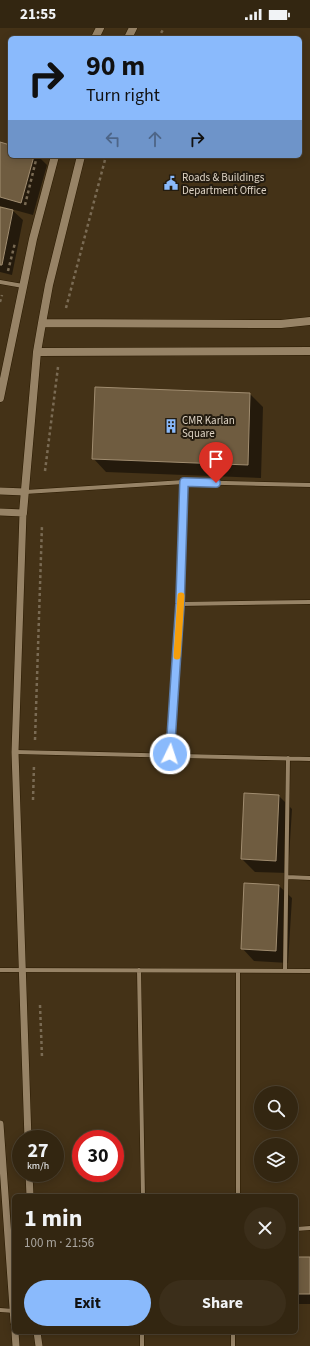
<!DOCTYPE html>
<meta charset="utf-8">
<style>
:root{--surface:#332611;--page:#3b2e1a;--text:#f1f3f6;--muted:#a9a59f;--line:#4e4331;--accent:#8abafc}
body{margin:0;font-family:"Source Sans 3",sans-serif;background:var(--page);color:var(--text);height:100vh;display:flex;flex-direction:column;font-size:15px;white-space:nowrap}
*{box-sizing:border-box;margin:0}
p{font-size:13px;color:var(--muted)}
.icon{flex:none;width:22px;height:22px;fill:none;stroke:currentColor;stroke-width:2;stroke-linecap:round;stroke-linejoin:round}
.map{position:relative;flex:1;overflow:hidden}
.details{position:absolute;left:12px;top:1166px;width:286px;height:140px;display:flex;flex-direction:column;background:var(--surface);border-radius:6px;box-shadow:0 2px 10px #0003,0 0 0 1px var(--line)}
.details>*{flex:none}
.guide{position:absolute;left:8px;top:8px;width:294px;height:122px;border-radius:6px;box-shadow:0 2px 10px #0003,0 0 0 1px var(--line);background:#8abafc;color:#111;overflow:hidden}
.fabs{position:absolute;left:254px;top:1058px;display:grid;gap:8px}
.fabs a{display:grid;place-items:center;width:44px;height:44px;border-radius:50%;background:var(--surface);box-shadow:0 2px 10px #0003,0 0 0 1px var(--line);font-size:20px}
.speed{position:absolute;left:12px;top:1102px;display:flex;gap:8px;font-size:20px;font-weight:700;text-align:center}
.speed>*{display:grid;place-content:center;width:52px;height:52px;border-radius:50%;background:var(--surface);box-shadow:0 2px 10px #0003,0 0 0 1px var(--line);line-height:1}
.speed small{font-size:10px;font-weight:400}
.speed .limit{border:6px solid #d22;background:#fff;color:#111}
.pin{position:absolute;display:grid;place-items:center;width:34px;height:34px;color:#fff;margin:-41px -17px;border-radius:50% 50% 50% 0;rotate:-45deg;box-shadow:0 0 4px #0007}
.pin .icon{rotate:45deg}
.me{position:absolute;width:44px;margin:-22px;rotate:4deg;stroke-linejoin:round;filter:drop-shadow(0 0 3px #0008)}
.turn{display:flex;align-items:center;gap:14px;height:84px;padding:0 12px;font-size:18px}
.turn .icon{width:52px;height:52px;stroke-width:2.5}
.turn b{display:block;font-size:28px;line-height:34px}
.lanes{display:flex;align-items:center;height:38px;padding:0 12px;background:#0003;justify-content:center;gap:20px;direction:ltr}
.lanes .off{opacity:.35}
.round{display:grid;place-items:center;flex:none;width:42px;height:42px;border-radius:21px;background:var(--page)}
.overview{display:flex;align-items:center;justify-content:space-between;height:68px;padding:0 12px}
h1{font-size:24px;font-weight:700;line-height:30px}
.primary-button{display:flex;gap:8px;margin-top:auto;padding:8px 12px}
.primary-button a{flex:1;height:46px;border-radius:24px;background:var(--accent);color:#111;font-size:16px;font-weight:700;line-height:46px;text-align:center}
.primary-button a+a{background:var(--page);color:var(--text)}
.status{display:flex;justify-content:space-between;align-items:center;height:28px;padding:0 20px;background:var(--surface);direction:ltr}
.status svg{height:11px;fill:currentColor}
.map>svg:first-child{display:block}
</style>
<div class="status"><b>21:55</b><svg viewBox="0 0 49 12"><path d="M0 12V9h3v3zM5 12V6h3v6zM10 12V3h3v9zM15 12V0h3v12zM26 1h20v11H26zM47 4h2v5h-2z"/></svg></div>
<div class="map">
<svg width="310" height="1318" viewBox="0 0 310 1318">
<rect width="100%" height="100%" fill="#443217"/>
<path fill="#0007" d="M 0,115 L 10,118 L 10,128 L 38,128 L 47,137 L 33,187 L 11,181 L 23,192 L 12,247 L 0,244 L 0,180 L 7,181 L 7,180 L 0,178 Z
M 250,366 L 263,379 L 261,450 L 106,444 L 93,430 Z
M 279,768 L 292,781 L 288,845 L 255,844 L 242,831 Z
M 279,858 L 292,870 L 288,935 L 254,933 L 242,920 Z
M 296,1230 L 310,1230 L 310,1276 L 296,1276 Z"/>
<path fill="#6f5c40" stroke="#a18d70" d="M 0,114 L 10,117 L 10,128 L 34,128 L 21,175 L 0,169 Z
M 0,179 L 13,182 L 2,237 L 0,237 Z
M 95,359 L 250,365 L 248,437 L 92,431 Z
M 244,765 L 279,767 L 276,833 L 241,831 Z
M 244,855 L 279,857 L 276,923 L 241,921 Z
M 296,1229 L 310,1229 L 310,1266 L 296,1266 Z"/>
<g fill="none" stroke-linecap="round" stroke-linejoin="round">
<defs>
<path id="minor" d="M 0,254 L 23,258
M 25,464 L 184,454 L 310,457
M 180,576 L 310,574
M 15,724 L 310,731
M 170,727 L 180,576 L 184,454
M 287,849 L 310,850
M 0,942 L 310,943
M 139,942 L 143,1168
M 285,943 L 288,730
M 238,1168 L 238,943
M 296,1201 L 310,1200
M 0,1282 L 14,1283
M 142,1318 L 142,1304
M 233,1318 L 233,1304"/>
<path id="tertiary" d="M 0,463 L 25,464
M 0,484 L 23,485 L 15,724 L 28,1111
M 0,1096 L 14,1294
M 29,1145 L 30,1168
M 15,1304 L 16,1318
M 37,1304 L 39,1318"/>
<path id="secondary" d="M 95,10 L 100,0
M 128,10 L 133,0
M 42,295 L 281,296 L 310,293
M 37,324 L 310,323
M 0,370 L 33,211 L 55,128
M 23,485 L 37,324 L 42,295 L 49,257 L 81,128"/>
</defs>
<use href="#minor" stroke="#2a1a00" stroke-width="5"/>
<use href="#tertiary" stroke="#2a1a00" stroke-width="8"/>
<use href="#secondary" stroke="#2a1a00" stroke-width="9"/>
<path stroke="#7a6b54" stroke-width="2.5" stroke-dasharray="3 3" stroke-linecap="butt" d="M 158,10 L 164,0
M 25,177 L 37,128
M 8,243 L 15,215
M 0,274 L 2,267
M 66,280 L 106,128
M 45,443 L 58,339
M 35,712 L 42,497
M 33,772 L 34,737
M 40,977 L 42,1029"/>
<use href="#minor" stroke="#978366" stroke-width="4"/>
<use href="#tertiary" stroke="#978366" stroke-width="7"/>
<use href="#secondary" stroke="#978366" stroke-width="8"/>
</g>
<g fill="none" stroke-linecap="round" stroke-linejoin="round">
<defs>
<path id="route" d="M 170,726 L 180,576 L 184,454 L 216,455"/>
</defs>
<use href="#route" stroke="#5a79a4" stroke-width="10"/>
<use href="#route" stroke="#8abafc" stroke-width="7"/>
<path stroke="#f59e0b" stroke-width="7" d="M 177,628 L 181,568"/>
</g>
<defs>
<symbol id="civic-bare" viewBox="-9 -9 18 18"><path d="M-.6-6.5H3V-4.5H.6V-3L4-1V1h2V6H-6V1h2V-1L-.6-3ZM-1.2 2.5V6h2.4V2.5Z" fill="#8abafc" stroke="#241c10" stroke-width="2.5" paint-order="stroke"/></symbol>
<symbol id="building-bare" viewBox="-9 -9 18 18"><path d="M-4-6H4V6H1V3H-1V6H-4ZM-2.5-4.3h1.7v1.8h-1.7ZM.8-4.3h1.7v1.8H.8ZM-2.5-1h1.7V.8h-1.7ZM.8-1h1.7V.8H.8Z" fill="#8abafc" stroke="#241c10" stroke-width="2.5" paint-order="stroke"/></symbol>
</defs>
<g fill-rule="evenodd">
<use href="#civic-bare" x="161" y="145" width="20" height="20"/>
<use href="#building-bare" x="161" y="388" width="20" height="20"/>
</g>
<g text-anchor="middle" stroke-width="4" stroke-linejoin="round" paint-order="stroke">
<g font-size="11" fill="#dfd4c5" stroke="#241c10" text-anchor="start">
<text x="182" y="153">Roads &amp; Buildings<tspan x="182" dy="13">Department Office</tspan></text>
<text x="182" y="396">CMR Karlan<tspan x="182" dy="13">Square</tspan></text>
</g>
</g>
</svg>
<div class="fabs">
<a><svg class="icon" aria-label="search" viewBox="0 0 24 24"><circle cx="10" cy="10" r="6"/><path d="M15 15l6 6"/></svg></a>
<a><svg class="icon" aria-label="layers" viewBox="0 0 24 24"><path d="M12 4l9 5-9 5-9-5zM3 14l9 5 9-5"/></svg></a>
</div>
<div class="speed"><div>27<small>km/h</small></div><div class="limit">30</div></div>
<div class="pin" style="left:216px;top:455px;background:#d93025"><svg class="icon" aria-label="arrive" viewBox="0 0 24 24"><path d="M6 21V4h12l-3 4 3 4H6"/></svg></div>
<svg class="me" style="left:170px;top:726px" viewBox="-20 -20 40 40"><circle r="17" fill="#8abafc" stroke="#fff" stroke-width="3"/><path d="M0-11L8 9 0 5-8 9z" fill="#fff"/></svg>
<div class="guide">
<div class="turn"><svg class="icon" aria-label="right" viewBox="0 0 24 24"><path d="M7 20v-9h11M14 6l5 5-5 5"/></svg><div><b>90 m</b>Turn right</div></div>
<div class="lanes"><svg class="icon off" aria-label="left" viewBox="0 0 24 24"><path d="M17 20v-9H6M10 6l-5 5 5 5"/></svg><svg class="icon off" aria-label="ahead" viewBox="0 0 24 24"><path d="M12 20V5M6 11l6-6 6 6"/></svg><svg class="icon" aria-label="right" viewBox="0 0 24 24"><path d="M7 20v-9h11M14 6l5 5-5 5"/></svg></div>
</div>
<section class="details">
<div class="overview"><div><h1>1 min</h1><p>100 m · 21:56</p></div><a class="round"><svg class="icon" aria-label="close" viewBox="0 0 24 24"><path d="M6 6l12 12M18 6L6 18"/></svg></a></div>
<div class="primary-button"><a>Exit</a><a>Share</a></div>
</section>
</div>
